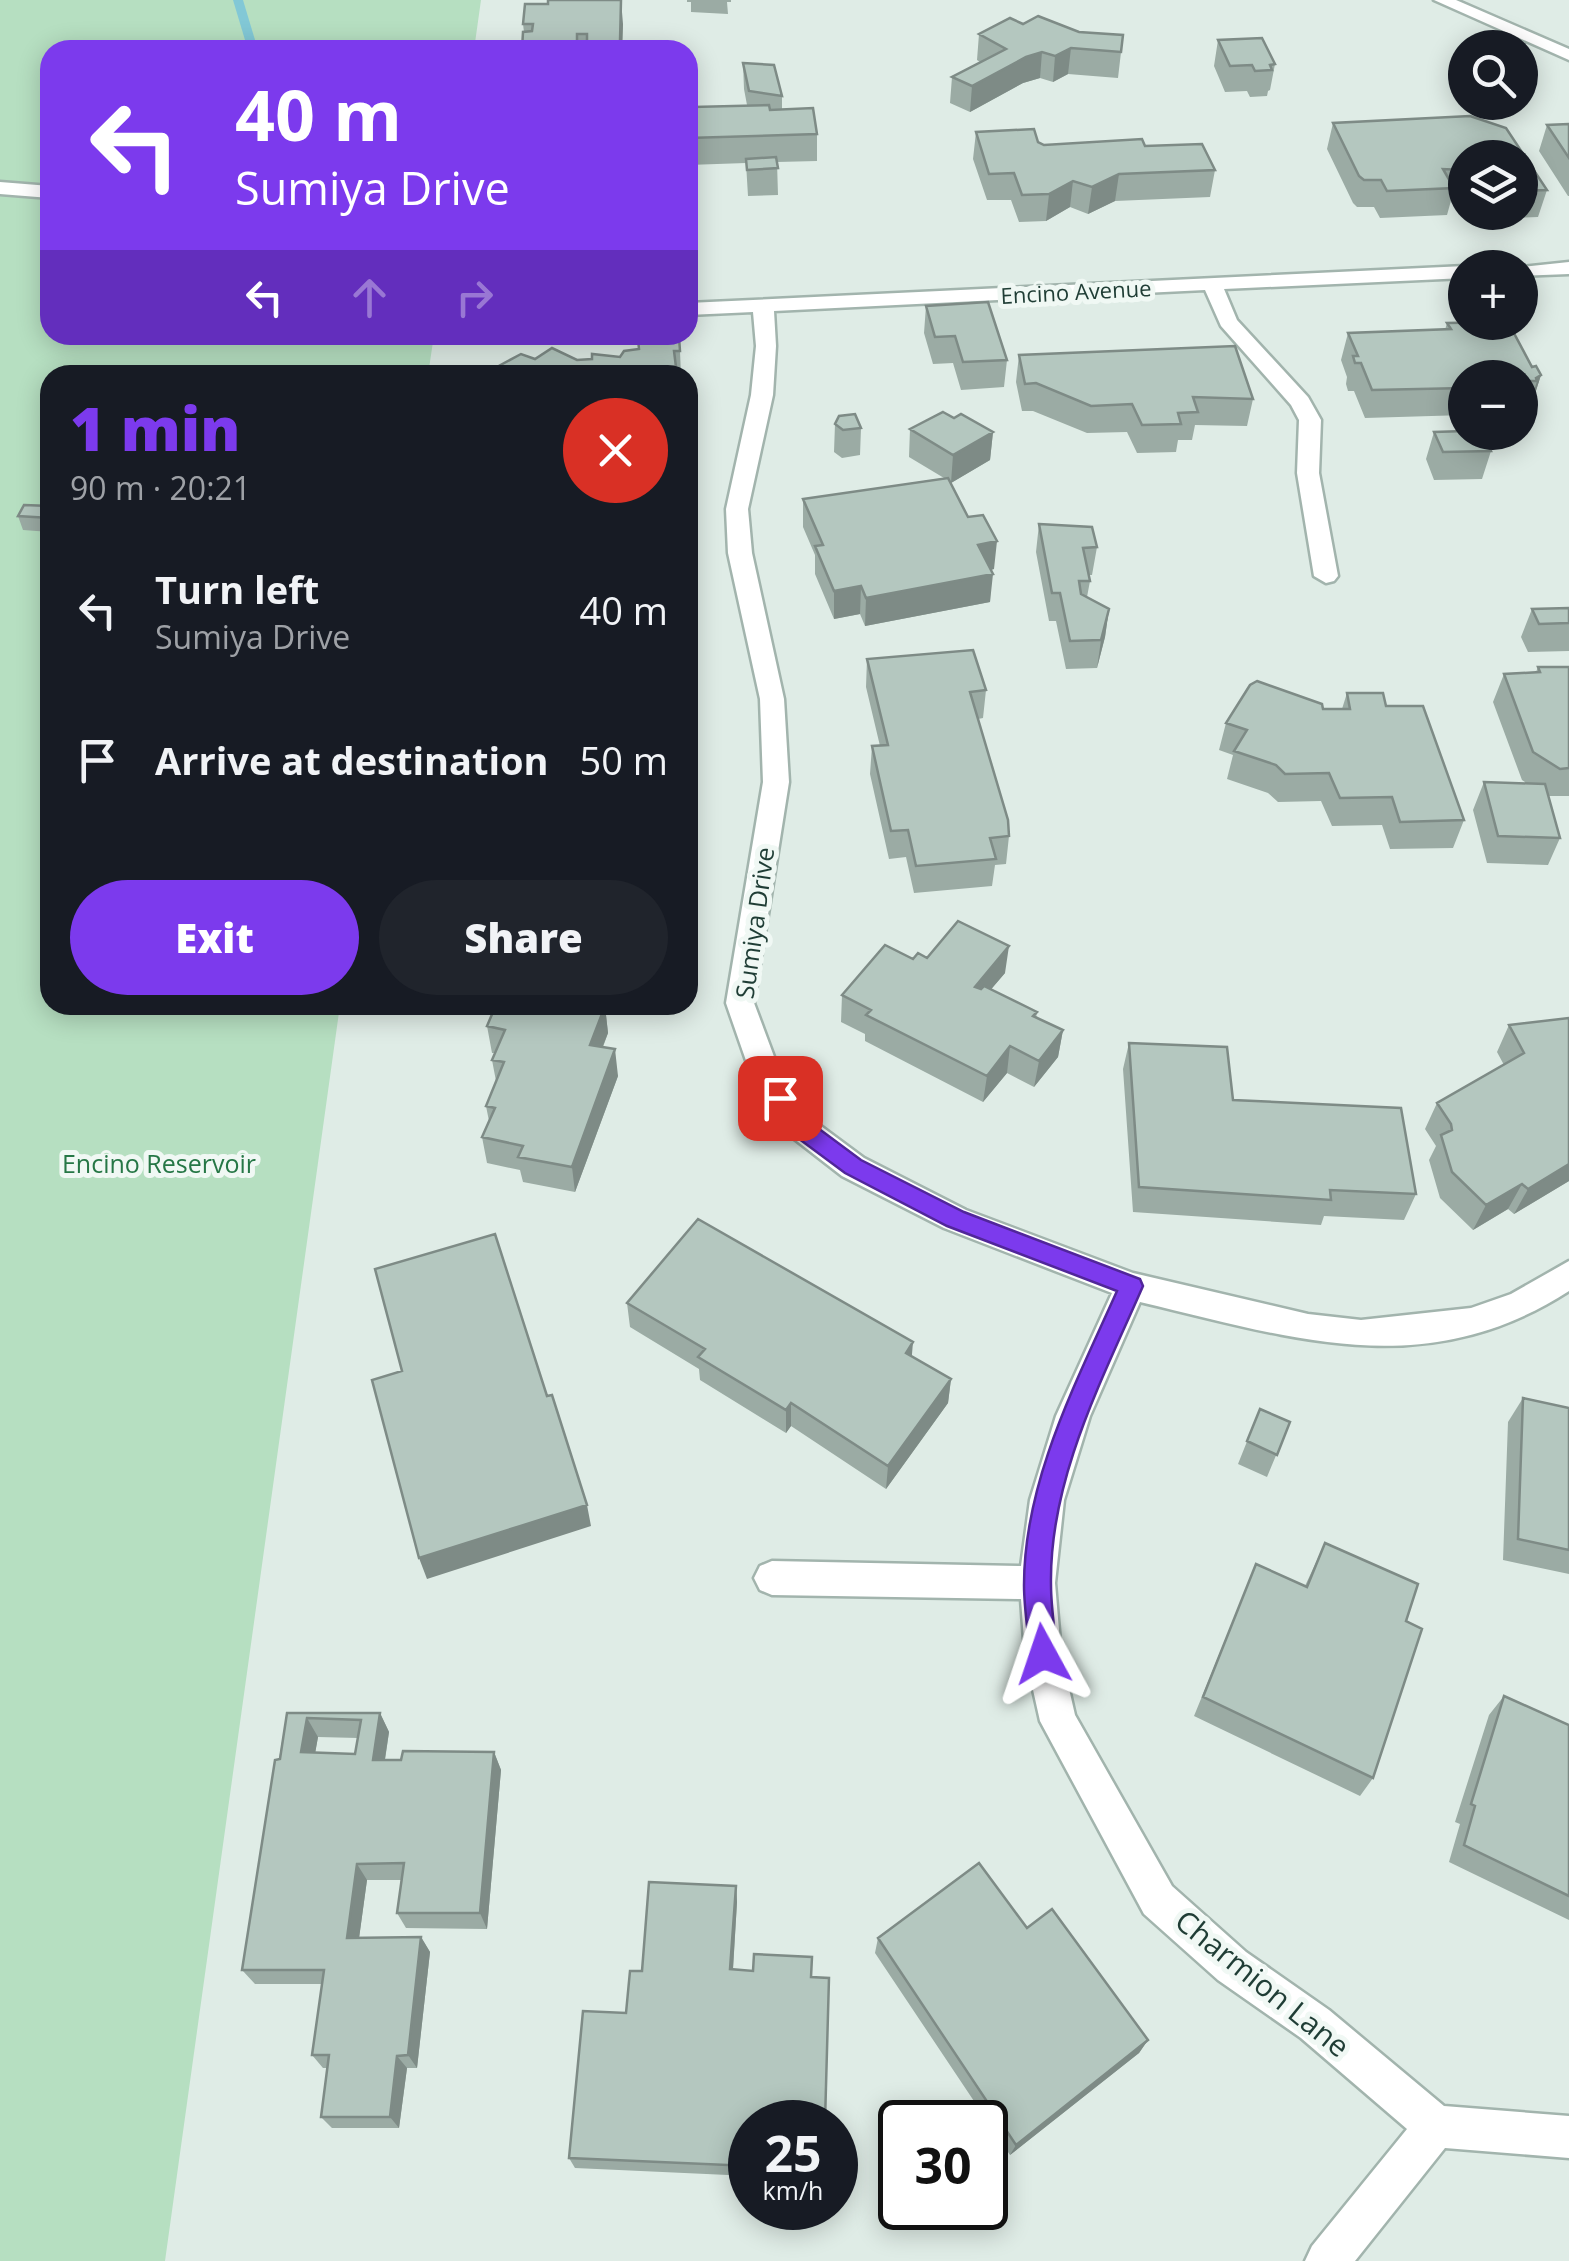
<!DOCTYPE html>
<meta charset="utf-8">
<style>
:root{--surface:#171b24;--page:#20242c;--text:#f1f3f6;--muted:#9ea1a6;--accent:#7c3aed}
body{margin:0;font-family:"Open Sans",sans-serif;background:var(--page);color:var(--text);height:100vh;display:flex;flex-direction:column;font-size:38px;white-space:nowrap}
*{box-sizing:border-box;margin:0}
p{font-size:32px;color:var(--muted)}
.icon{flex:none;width:55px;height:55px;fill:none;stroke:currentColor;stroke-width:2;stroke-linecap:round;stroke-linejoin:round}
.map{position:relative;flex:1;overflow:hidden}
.sheet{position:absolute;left:40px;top:365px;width:658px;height:650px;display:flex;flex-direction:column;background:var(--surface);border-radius:30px;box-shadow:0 5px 25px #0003}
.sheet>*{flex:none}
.banner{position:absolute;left:40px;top:40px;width:658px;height:305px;border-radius:30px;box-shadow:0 5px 25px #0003;background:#7c3aed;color:#fff;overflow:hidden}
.controls{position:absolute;left:1448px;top:30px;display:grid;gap:20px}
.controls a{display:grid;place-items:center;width:90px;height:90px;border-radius:50%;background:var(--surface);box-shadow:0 5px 25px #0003;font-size:50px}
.speed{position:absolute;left:728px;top:2100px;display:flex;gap:20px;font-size:50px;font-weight:700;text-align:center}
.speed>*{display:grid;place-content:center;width:130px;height:130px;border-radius:50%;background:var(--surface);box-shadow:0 5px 25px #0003;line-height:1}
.speed small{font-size:25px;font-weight:400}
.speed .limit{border:5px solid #111;border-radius:15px;background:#fff;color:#111}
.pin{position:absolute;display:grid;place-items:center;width:85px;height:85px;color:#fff;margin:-42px;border-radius:20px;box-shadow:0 5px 15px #0006}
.me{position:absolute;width:110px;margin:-55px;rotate:355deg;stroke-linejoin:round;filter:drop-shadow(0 0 8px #0008)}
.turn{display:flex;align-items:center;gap:35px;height:210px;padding:0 30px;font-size:45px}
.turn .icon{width:130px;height:130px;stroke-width:2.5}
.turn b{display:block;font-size:70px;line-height:85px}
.lanes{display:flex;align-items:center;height:95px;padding:0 30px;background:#0003;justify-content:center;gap:50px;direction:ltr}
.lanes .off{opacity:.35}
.round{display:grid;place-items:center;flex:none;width:105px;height:105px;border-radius:52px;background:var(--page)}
.summary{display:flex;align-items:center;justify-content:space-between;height:170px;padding:0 30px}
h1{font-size:60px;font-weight:800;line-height:75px;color:var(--accent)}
.action{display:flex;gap:20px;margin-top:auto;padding:20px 30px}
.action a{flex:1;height:115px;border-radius:60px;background:var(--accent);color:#fff;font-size:40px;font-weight:800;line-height:115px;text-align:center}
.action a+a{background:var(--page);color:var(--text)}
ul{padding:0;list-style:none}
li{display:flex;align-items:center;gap:30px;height:150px;padding:0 30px}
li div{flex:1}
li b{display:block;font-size:38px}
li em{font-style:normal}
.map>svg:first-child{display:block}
</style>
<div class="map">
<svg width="1569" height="2261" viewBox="0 0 1569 2261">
<rect width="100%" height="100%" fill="#dfece6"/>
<path fill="#b6dfc1" d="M 0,0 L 481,0 L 474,50 L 50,50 L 50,335 L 434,335 L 428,375 L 50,375 L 50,1005 L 340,1005 L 165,2261 L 0,2261 Z"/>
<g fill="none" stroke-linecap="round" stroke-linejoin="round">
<path fill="#82c8d6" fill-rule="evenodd" d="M 233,0 L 243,0 L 258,50 L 248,50 Z"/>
<defs>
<path id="service" d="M 1434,0 L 1456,0 L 1569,49 L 1569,60 Z
M 0,182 L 50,186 L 50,198 L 0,194 Z"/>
<path id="minor" d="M 1569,262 L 1569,274 L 1520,276 L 1520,268 L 1512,268 Z
M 1465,266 L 1471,268 L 1465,268 L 1465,278 L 1224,289 L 1237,320 L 1308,397 L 1321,420 L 1319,473 L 1338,576 L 1334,581 L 1326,583 L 1314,576 L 1297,473 L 1299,420 L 1291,405 L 1221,326 L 1205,290 L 774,311 L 776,346 L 773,395 L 748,509 L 752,553 L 784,699 L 789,782 L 754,1003 L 779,1070 L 806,1115 L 864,1158 L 966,1210 L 1133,1273 L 1308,1314 L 1361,1320 L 1471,1308 L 1511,1294 L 1569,1261 L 1569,1291 C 1425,1384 1292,1338 1140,1302 L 1090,1416 L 1064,1500 L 1055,1583 L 1061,1654 L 1075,1715 L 1172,1886 L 1246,1952 L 1329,2010 L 1444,2106 L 1569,2116 L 1569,2158 L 1445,2148 L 1355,2261 L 1305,2261 L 1312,2246 L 1407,2129 L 1301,2038 L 1218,1980 L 1144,1914 L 1040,1721 L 1025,1654 L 1021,1599 L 772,1595 L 760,1590 L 754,1578 L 760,1566 L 772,1561 L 1021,1566 L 1030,1500 L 1056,1416 L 1112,1293 L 944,1228 L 842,1176 L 784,1131 L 750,1072 L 726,1003 L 763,782 L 760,699 L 728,553 L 726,509 L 751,395 L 756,346 L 753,312 L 688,315 L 688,303 Z"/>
</defs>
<use href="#service" stroke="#a2b4ad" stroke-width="5"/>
<use href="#minor" stroke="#a2b4ad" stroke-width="5"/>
<use href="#service" fill="#fff" fill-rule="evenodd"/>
<use href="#minor" fill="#fff" fill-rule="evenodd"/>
</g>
<path fill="#9baba4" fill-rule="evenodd" d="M 687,0 L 731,0 L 731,2 L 727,2 L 728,14 L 691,12 L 691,2 L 687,2 Z
M 523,24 L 623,24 L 622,50 L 522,50 L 524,32 Z
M 1023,24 L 1079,32 L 1123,35 L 1118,78 L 1068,74 L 1053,82 L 1040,78 L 1023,83 L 970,112 L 950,103 L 952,77 L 980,62 L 977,60 L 979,34 Z
M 1218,40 L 1275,64 L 1270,90 L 1268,91 L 1267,96 L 1250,97 L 1247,91 L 1225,92 L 1214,66 Z
M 743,63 L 782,96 L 782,109 L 817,134 L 817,161 L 777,162 L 778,195 L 748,196 L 746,163 L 688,165 L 688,88 L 693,107 L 747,105 L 744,89 Z
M 1470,116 L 1506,128 L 1547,190 L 1538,217 L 1493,219 L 1489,212 L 1520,212 L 1520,158 L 1465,158 L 1464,198 L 1452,197 L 1447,215 L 1380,218 L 1374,207 L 1357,207 L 1353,203 L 1327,149 L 1333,123 Z
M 1569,124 L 1569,196 L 1568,196 L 1539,151 L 1547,125 Z
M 976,132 L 1038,142 L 1044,145 L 1145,146 L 1215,170 L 1210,197 L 1115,201 L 1088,214 L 1070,207 L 1046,221 L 1019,222 L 1011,200 L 987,200 L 973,159 Z
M 926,306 L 1007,360 L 1004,387 L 961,390 L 953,363 L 933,364 L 924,333 Z
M 1447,323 L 1532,367 L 1541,375 L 1532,403 L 1528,409 L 1520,409 L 1520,378 L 1465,378 L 1465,415 L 1365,418 L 1354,391 L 1348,391 L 1346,384 L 1347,377 L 1341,360 L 1348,333 L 1445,330 Z
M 680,351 L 681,375 L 482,375 L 535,359 L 577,360 Z
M 1019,355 L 1253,399 L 1247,426 L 1195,425 L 1192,440 L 1178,440 L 1176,452 L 1137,453 L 1127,432 L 1087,433 L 1033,411 L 1022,411 L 1016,382 Z
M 954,418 L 993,432 L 990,460 L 951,483 L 994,569 L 991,570 L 990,602 L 865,626 L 860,614 L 834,619 L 815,574 L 815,555 L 803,527 L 803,499 L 944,478 L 909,457 L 910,429 Z
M 835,424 L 861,428 L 860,455 L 842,458 L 834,452 Z
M 1434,432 L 1491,451 L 1482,479 L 1434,480 L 1426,459 Z
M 50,506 L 50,532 L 23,530 L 18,516 Z
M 1039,524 L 1097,547 L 1092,575 L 1088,575 L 1090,581 L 1087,597 L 1109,609 L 1105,637 L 1097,668 L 1066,669 L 1056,621 L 1049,621 L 1036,552 Z
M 1569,608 L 1569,651 L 1528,652 L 1521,637 L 1532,609 Z
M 867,659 L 986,690 L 983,718 L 978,719 L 1009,836 L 1006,864 L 995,865 L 992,886 L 914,893 L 906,857 L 889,859 L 870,774 L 872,746 L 880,746 L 866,687 Z
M 1538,667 L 1569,667 L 1569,796 L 1549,796 L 1560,838 L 1548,865 L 1487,863 L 1473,810 L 1484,782 L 1528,784 L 1522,780 L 1493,702 L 1504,674 L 1536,672 Z
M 1347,693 L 1386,706 L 1464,820 L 1453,848 L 1390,849 L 1382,825 L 1332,826 L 1321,801 L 1278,802 L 1268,793 L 1227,779 L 1233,755 L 1219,750 L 1226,723 L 1323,709 L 1342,709 Z
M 927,958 L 1005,973 L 991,989 L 1037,1012 L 1036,1018 L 1063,1030 L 1058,1057 L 1034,1087 L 1007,1073 L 983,1102 L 865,1041 L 865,1034 L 841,1022 L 842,995 L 913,959 Z
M 605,1006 L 608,1033 L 603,1047 L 618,1076 L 575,1192 L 523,1182 L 520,1170 L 487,1163 L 482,1137 L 489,1121 L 486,1106 L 496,1081 L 492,1060 L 495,1053 L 492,1053 L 487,1026 Z
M 1569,1018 L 1569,1181 L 1514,1214 L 1508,1209 L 1473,1230 L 1440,1198 L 1429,1160 L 1436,1146 L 1425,1129 L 1437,1103 L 1504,1065 L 1497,1052 L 1509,1025 Z
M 1129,1043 L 1233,1100 L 1416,1194 L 1404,1220 L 1324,1216 L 1321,1225 L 1133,1212 L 1123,1069 Z
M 627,1303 L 912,1357 L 951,1379 L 948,1403 L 886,1489 L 791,1426 L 786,1433 L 700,1380 L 699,1369 L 630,1327 Z
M 1523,1398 L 1569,1408 L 1569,1574 L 1503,1560 L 1508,1422 Z
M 1260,1409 L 1290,1422 L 1267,1477 L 1238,1464 Z
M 1325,1543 L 1406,1621 L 1373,1778 L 1360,1796 L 1194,1716 L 1256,1564 L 1305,1586 Z
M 1504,1696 L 1569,1725 L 1569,1920 L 1449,1862 L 1460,1824 L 1455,1822 L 1489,1715 Z
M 287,1713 L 380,1713 L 389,1732 L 385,1760 L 401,1760 L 494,1752 L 501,1770 L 487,1929 L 406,1928 L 397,1913 L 401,1880 L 367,1880 L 359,1938 L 421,1937 L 430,1952 L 417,2068 L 407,2068 L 399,2128 L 332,2128 L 321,2117 L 327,2068 L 323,2068 L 312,2055 L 322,1984 L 255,1984 L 242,1970 ZM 318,1737 L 358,1738 L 355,1754 L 315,1753 Z
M 736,1886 L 737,1902 L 733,1970 L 750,2122 L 750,2176 L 575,2168 L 569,2158 L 642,1971 Z
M 1027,1928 L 1148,2040 L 1139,2053 L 1010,2155 L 875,1953 L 878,1938 Z"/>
<path fill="#7e8b86" d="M 621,0 L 623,24 L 622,50 L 621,50 L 620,41 Z
M 1071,48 L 1068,74 L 1053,82 L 1055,56 Z
M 1042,52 L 1040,78 L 1023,83 L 970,112 L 972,86 L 1026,57 Z
M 1119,174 L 1115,201 L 1088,214 L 1092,187 Z
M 1073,181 L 1070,207 L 1046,221 L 1049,194 Z
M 1541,375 L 1532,403 L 1530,404 L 1537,381 L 1536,378 Z
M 993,432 L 990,460 L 951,483 L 953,455 Z
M 997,541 L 994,569 L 975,573 L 978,545 Z
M 993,574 L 990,602 L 865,626 L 866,598 Z
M 861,586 L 860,614 L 834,619 L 834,591 Z
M 1109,609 L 1105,637 L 1097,668 L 1101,640 Z
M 1009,946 L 1005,973 L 971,1013 L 975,987 Z
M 605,1006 L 608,1033 L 593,1071 L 590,1045 Z
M 1063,1030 L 1058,1057 L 1034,1087 L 1039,1061 Z
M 1010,1046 L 1007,1073 L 983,1102 L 987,1076 Z
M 615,1049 L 618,1076 L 575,1192 L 572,1167 Z
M 1569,1164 L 1569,1181 L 1514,1214 L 1528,1189 Z
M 1522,1184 L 1508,1209 L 1473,1230 L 1486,1205 Z
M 913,1342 L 911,1366 L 906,1353 Z
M 951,1379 L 948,1403 L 886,1489 L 888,1466 Z
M 791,1403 L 791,1426 L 786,1433 L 786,1410 Z
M 587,1505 L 591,1526 L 427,1579 L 419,1558 Z
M 380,1713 L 389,1732 L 382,1778 L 373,1760 Z
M 307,1718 L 318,1737 L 312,1771 L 301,1752 Z
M 494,1752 L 501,1770 L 487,1929 L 480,1913 Z
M 357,1864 L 367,1880 L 357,1953 L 347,1938 Z
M 736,1886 L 737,1902 L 732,1984 L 730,1969 Z
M 421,1937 L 430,1952 L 417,2068 L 408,2055 Z
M 1148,2040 L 1139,2053 L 1010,2155 L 1016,2145 Z
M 397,2056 L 407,2068 L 399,2128 L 390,2117 Z"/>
<path fill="#b4c7bf" stroke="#7e8b86" stroke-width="2.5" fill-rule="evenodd" d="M 548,0 L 621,0 L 620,41 L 587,42 L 587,34 L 577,34 L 577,42 L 565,42 L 565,50 L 522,50 L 523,32 L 532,31 L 533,24 L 523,24 L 525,4 L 548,4 Z
M 1038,16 L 1079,32 L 1123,35 L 1121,52 L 1071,48 L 1055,56 L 1042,52 L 1026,57 L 972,86 L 952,77 L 1006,49 L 979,34 L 1010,18 L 1023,24 Z
M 1262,38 L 1275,64 L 1270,65 L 1272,70 L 1255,71 L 1252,65 L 1230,66 L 1218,40 Z
M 743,63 L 774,65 L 782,96 L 749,91 Z
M 688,88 L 692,88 L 693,107 L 769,105 L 770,110 L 813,108 L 817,134 L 688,138 Z
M 1470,116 L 1506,128 L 1547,190 L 1520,191 L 1520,158 L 1465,158 L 1465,170 L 1443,169 L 1454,188 L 1387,191 L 1381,180 L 1364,180 L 1359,176 L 1333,123 Z
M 1569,124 L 1569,158 L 1547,125 Z
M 1034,129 L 1038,142 L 1044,145 L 1142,139 L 1145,146 L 1202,144 L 1215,170 L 1119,174 L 1092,187 L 1073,181 L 1049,194 L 1022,195 L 1014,173 L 989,174 L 976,132 Z
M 776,157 L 778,168 L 747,170 L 746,159 Z
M 988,302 L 1007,360 L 963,362 L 955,336 L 935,337 L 926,306 Z
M 1508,322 L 1532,367 L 1536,366 L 1541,375 L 1536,378 L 1537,381 L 1520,381 L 1520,378 L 1465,378 L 1465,388 L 1372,390 L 1361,363 L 1355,363 L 1353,356 L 1358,356 L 1348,333 L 1451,329 L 1447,323 Z
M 679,337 L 680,351 L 674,351 L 677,375 L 482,375 L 521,354 L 535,359 L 552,348 L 577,360 L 592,359 L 592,354 L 620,357 L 624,351 L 639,349 L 638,339 Z
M 1235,346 L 1253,399 L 1193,397 L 1198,412 L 1178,413 L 1181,424 L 1142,425 L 1132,404 L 1091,406 L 1036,383 L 1025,384 L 1019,355 Z
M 943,412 L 954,418 L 961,414 L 993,432 L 953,455 L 910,429 Z
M 855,414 L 861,428 L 843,430 L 835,424 L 839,416 Z
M 1465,431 L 1465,432 L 1483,432 L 1491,451 L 1443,452 L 1434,432 Z
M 948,478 L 968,517 L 983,515 L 997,541 L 978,545 L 993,574 L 866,598 L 861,586 L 834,591 L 815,546 L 823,545 L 803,499 Z
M 24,505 L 50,506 L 50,518 L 18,516 Z
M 1039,524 L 1092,527 L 1097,547 L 1083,548 L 1090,581 L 1079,581 L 1081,594 L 1109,609 L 1101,640 L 1070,641 L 1060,593 L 1052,593 Z
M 1569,608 L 1569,623 L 1539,624 L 1532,609 Z
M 973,650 L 986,690 L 970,692 L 1008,820 L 1009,836 L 990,838 L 996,859 L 916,866 L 908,830 L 891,831 L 872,746 L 888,745 L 867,659 Z
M 1538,667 L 1569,667 L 1569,768 L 1560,769 L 1533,752 L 1504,674 L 1540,672 Z
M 1257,681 L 1322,704 L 1323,709 L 1350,709 L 1347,693 L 1383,693 L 1386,706 L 1423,706 L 1464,820 L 1400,822 L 1392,797 L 1340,798 L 1329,773 L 1285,774 L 1276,765 L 1234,751 L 1247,730 L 1226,723 L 1250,685 Z
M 1484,782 L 1545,784 L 1560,838 L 1498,836 Z
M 958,921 L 1009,946 L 975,987 L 981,989 L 984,986 L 1037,1012 L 1033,1016 L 1063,1030 L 1039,1061 L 1010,1046 L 987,1076 L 866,1015 L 871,1010 L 842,995 L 885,945 L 913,959 L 918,953 L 927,958 Z
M 496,1005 L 598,1005 L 605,1006 L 590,1045 L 615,1049 L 572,1167 L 518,1157 L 523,1146 L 482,1137 L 495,1108 L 486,1106 L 504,1062 L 492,1060 L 505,1030 L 487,1026 Z
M 1569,1018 L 1569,1164 L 1528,1189 L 1522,1184 L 1486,1205 L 1452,1172 L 1441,1135 L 1452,1130 L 1451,1124 L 1437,1103 L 1524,1053 L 1509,1025 Z
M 1129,1043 L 1227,1047 L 1233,1100 L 1401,1108 L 1416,1194 L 1330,1190 L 1331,1200 L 1139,1187 Z
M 698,1219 L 913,1342 L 906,1353 L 951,1379 L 888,1466 L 791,1403 L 786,1410 L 698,1357 L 705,1349 L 627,1303 Z
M 495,1234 L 547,1396 L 552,1395 L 587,1505 L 419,1558 L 372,1380 L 402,1371 L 375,1269 Z
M 1523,1398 L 1569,1408 L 1569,1550 L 1518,1539 Z
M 1260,1409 L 1290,1422 L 1277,1455 L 1247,1441 Z
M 1325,1543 L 1418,1584 L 1406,1621 L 1422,1629 L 1373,1778 L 1203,1697 L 1256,1564 L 1307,1587 Z
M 1504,1696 L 1569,1725 L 1569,1896 L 1464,1845 L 1475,1806 L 1471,1804 Z
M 287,1713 L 380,1713 L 373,1760 L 401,1760 L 403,1751 L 494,1752 L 480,1913 L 397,1913 L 404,1863 L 357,1864 L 347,1938 L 421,1937 L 408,2055 L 397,2056 L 390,2117 L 321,2117 L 329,2055 L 312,2055 L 324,1970 L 242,1970 L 275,1760 L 280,1759 ZM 307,1718 L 361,1720 L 355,1754 L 301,1752 Z
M 979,1863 L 1027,1928 L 1052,1909 L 1148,2040 L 1016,2145 L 878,1938 Z
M 649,1882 L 736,1886 L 730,1969 L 753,1971 L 754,1954 L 812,1957 L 811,1977 L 829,1978 L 825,2122 L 750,2122 L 750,2166 L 569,2158 L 583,2011 L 626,2013 L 630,1971 L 642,1971 Z"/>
<path fill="#7c3aed" stroke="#51269a" stroke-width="2.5" d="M 780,1089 L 788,1091 L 803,1117 L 861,1160 L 964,1212 L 1140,1279 L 1143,1286 C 1102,1380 1049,1480 1051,1585 C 1051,1608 1055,1631 1057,1654 L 1053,1664 L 1043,1667 L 1034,1664 L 1030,1654 C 1028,1631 1024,1608 1024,1585 C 1024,1481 1076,1383 1117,1291 L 947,1226 L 845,1173 L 787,1130 L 769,1098 Z"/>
<g text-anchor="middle" stroke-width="10" stroke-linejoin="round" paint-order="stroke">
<g font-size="22" fill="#1f3d35" stroke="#f0f8f4">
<text transform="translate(1076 292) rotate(-3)" y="8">Encino Avenue</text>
</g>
<g font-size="25" fill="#1f3d35" stroke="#f0f8f4">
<text transform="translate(755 923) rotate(-82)" y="9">Sumiya Drive</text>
</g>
<g font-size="25" fill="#267746" stroke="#f0f8f4">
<text x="159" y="1173">Encino Reservoir</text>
</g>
<g font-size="30" fill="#1f3d35" stroke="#f0f8f4">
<text transform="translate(1262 1984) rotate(39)" y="10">Charmion Lane</text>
</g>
</g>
</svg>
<div class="controls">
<a><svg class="icon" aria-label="search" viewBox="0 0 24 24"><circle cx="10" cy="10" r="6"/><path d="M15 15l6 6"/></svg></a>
<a><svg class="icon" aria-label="layers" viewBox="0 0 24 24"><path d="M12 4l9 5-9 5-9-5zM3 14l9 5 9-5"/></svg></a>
<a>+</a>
<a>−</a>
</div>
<div class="speed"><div>25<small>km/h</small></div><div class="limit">30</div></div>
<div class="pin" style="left:780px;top:1098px;background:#d93025"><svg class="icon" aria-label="arrive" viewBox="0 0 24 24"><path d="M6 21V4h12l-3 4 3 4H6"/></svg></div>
<svg class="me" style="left:1043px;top:1654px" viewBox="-20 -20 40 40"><path d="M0-17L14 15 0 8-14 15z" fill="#7c3aed" stroke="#fff" stroke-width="4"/></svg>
<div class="banner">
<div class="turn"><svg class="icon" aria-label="left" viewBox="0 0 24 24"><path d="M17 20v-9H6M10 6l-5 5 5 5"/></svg><div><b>40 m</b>Sumiya Drive</div></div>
<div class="lanes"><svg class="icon" aria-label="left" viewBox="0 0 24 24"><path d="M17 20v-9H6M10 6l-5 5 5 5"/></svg><svg class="icon off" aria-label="ahead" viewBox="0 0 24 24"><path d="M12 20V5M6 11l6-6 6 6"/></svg><svg class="icon off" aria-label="right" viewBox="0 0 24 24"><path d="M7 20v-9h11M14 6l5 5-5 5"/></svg></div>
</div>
<section class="sheet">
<div class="summary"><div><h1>1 min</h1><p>90 m · 20:21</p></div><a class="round" style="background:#d93025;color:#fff"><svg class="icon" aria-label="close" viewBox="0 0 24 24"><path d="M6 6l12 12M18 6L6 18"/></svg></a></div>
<ul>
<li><svg class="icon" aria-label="left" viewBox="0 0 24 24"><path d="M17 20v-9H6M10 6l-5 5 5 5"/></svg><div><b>Turn left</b><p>Sumiya Drive</p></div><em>40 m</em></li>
<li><svg class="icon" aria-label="arrive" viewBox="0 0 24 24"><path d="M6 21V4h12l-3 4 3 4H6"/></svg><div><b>Arrive at destination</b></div><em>50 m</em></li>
</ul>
<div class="action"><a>Exit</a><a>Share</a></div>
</section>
</div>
